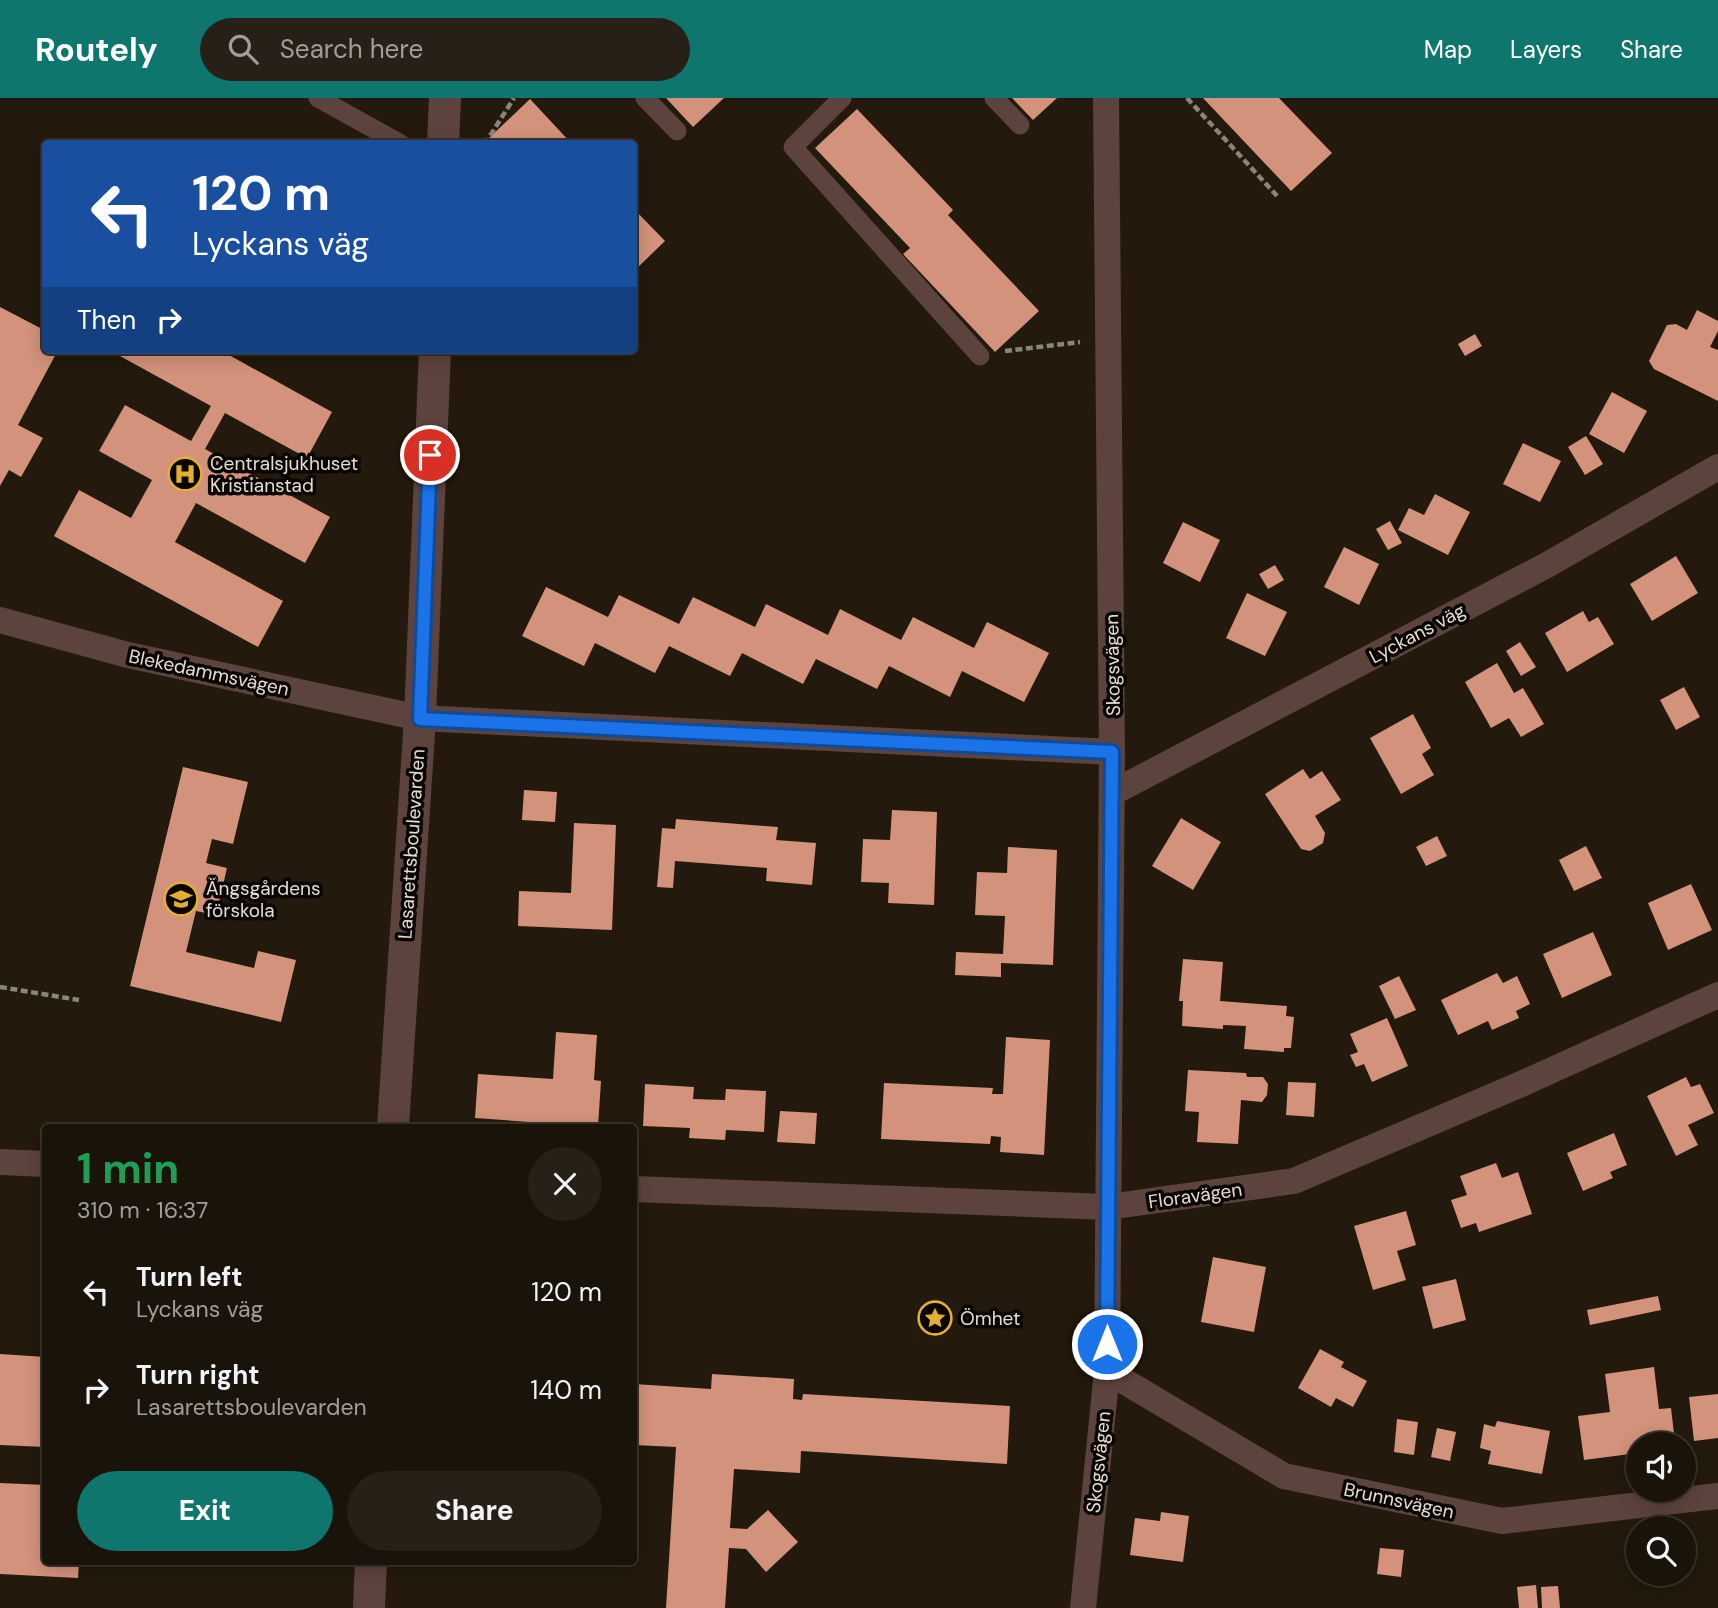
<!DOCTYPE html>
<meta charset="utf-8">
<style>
:root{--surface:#1a1309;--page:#272017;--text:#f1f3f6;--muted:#9f9e9c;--line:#38322a;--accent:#0f766e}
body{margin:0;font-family:"DM Sans",sans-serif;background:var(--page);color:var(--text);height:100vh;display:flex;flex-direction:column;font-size:26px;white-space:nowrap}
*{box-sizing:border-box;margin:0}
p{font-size:23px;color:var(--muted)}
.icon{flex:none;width:38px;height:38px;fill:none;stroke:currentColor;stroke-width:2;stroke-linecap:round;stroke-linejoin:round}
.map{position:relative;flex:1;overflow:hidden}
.side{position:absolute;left:42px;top:1026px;width:595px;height:441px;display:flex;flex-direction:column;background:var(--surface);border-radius:7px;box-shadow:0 4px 18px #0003,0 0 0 2px var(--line)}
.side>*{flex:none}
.hud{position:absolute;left:42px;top:42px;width:595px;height:214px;border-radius:7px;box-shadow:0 4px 18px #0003,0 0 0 2px var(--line);background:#1a4fa0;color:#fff;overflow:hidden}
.fabs{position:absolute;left:1626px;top:1334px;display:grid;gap:14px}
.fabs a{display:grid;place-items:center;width:70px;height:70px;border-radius:50%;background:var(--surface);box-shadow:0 4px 18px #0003,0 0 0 2px var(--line);font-size:35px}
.pin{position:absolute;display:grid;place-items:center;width:60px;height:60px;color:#fff;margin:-30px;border:4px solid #fff;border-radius:50%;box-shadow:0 2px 7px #0007}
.me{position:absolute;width:77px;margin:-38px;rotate:0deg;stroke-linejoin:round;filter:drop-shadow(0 0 5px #0008)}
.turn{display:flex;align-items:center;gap:24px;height:147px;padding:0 35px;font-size:32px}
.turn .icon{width:91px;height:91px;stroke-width:2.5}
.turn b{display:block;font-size:49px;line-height:60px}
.then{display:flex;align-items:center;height:66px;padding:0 35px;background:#0003;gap:14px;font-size:26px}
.round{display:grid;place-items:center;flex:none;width:74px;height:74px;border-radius:37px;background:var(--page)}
.overview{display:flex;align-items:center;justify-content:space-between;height:119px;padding:0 35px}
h1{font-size:42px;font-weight:700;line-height:52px;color:#1e9e55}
.cta{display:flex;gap:14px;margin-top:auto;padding:14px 35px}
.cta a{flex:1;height:80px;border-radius:42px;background:var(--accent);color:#fff;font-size:28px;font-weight:700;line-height:80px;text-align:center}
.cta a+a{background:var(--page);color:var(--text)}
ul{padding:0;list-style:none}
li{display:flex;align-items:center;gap:21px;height:98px;padding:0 35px}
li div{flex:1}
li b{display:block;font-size:26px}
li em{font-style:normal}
header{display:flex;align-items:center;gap:42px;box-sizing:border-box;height:98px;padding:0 35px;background:var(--accent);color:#fff}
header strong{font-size:33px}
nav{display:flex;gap:38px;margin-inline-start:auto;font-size:24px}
.search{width:490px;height:63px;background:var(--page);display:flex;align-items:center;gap:18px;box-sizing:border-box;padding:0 24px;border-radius:38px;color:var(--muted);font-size:26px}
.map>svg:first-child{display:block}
</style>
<header>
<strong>Routely</strong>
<div class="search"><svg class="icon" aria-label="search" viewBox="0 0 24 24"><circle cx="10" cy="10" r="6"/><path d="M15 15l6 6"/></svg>Search here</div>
<nav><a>Map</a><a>Layers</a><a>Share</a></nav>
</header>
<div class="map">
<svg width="1718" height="1510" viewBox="0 0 1718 1510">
<rect width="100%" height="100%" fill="#23190c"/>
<path fill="#d2927b" d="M 666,0 L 724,0 L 693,29 Z
M 1012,0 L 1057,0 L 1033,22 Z
M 1203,0 L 1279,0 L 1332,55 L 1291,93 Z
M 530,1 L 572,46 L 492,46 L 488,41 Z
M 857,11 L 953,112 L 948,117 L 1039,213 L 995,254 L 903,156 L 910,150 L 815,50 Z
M 634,111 L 665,143 L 634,173 Z
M 0,209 L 46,233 L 46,252 L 58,252 L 18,327 L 43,340 L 21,379 L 9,372 L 0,388 Z
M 1697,212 L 1718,223 L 1718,233 L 1710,249 L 1718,252 L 1718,303 L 1654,271 L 1649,263 L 1667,227 L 1676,226 L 1687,232 Z
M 1475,236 L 1482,248 L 1465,258 L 1458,246 Z
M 109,252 L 220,252 L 332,314 L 307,360 L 225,315 L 205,351 L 330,419 L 305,465 L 196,405 L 175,444 L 283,503 L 258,549 L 54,438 L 79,392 L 131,420 L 152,382 L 99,353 L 125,307 L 191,343 L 211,308 Z
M 1612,294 L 1647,313 L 1624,355 L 1589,336 Z
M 1586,338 L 1603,366 L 1585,377 L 1568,349 Z
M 1523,345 L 1561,363 L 1540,404 L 1503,386 Z
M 1435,396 L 1470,414 L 1448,457 L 1398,432 L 1409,410 L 1424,417 Z
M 1390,423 L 1402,445 L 1388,452 L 1376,431 Z
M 1183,424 L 1220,442 L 1200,484 L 1163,465 Z
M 1344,449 L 1379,466 L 1359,507 L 1324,489 Z
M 1676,458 L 1698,495 L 1652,523 L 1630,486 Z
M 1275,467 L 1284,482 L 1268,491 L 1259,476 Z
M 546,489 L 608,519 L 619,497 L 679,526 L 693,499 L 755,529 L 766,506 L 828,537 L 840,511 L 901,542 L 913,519 L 974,550 L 987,524 L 1049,555 L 1024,604 L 962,573 L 950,599 L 889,568 L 877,591 L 816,561 L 803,586 L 742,555 L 730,578 L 669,548 L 655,575 L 595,545 L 584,568 L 522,538 Z
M 1247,495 L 1287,514 L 1265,558 L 1226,540 Z
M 1583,513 L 1589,524 L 1598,519 L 1614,546 L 1567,574 L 1545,535 Z
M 1520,544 L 1536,569 L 1521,578 L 1506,553 Z
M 1497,565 L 1514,595 L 1523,590 L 1544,626 L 1521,639 L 1509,620 L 1491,630 L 1465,584 Z
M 1684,589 L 1700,619 L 1676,632 L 1660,602 Z
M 1413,616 L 1431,650 L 1422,656 L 1434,677 L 1401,696 L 1370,640 Z
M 183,669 L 248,684 L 233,746 L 212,741 L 206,765 L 227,770 L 216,817 L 196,813 L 186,854 L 254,870 L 258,853 L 296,862 L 281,924 L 130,888 Z
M 1303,671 L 1310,681 L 1322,673 L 1341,702 L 1315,718 L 1325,735 L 1323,745 L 1310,753 L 1301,751 L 1265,696 Z
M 524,692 L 557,694 L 555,724 L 522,722 Z
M 892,712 L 937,714 L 934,807 L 888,805 L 889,785 L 861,784 L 863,741 L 890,742 Z
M 1181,720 L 1221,744 L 1193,792 L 1152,768 Z
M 676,721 L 778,729 L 776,742 L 816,745 L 812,787 L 766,783 L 767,770 L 675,763 L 673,790 L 657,789 L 662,730 L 675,731 Z
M 574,725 L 616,727 L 612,832 L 518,828 L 519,793 L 571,795 Z
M 1437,738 L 1447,758 L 1426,768 L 1416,749 Z
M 1586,748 L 1602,780 L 1574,793 L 1559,762 Z
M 1008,749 L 1057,752 L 1053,867 L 1001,865 L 1001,879 L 955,877 L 956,854 L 1003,856 L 1005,818 L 975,817 L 977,774 L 1007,775 Z
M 1691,786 L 1712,832 L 1668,852 L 1648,805 Z
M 1593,834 L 1612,877 L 1562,900 L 1543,856 Z
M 1183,861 L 1223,864 L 1220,903 L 1287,908 L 1286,918 L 1294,919 L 1291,950 L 1284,950 L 1284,954 L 1244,951 L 1246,928 L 1223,927 L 1223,931 L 1182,928 L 1183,903 L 1179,903 Z
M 1497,875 L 1503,885 L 1517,878 L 1530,906 L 1516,913 L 1519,920 L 1492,932 L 1488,923 L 1458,937 L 1441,902 Z
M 1399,878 L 1416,912 L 1395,921 L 1379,888 Z
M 1387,920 L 1408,968 L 1372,984 L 1364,966 L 1356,969 L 1350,957 L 1358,954 L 1350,936 Z
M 556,934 L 597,937 L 594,982 L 601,983 L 598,1029 L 475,1020 L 478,976 L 553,981 Z
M 1006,939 L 1050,942 L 1044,1057 L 1000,1054 L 1001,1039 L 991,1038 L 990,1046 L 881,1041 L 884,985 L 993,990 L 992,996 L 1003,996 Z
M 1188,972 L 1246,975 L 1247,979 L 1263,979 L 1268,986 L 1267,997 L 1262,1004 L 1241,1002 L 1238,1046 L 1197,1044 L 1199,1014 L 1185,1013 Z
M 1686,979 L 1691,989 L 1700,986 L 1714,1015 L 1688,1027 L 1698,1047 L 1676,1058 L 1647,998 Z
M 1288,984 L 1316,985 L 1314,1019 L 1286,1017 Z
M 645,986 L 694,989 L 693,1001 L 725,1002 L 726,991 L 766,993 L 764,1034 L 726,1032 L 725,1042 L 689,1040 L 690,1030 L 643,1028 Z
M 780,1013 L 817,1015 L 815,1046 L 777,1044 Z
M 1614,1035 L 1627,1067 L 1610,1074 L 1613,1080 L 1583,1093 L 1567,1055 Z
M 1496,1065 L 1502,1080 L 1518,1074 L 1532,1116 L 1479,1134 L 1476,1125 L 1461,1130 L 1451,1102 L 1467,1097 L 1460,1078 Z
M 1406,1113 L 1416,1147 L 1397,1153 L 1406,1182 L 1373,1192 L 1354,1128 Z
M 1213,1159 L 1266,1169 L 1254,1234 L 1201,1224 Z
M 1456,1181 L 1466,1222 L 1433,1231 L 1422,1189 Z
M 1658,1198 L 1661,1212 L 1590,1227 L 1587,1212 Z
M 1320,1251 L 1344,1264 L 1341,1269 L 1367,1283 L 1353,1309 L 1336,1300 L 1331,1309 L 1298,1290 Z
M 0,1256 L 46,1259 L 46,1349 L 0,1347 Z
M 1654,1269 L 1659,1311 L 1671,1310 L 1675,1344 L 1638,1346 L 1638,1355 L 1584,1362 L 1578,1318 L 1610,1314 L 1605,1276 Z
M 712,1276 L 794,1281 L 793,1301 L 802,1302 L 803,1296 L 1010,1308 L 1007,1366 L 801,1353 L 800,1375 L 734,1371 L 730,1430 L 747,1431 L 768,1412 L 798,1444 L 766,1474 L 746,1451 L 729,1450 L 725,1510 L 666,1510 L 676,1349 L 634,1347 L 634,1286 L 711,1291 Z
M 1718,1296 L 1718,1340 L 1694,1343 L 1689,1299 Z
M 1397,1321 L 1418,1324 L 1414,1357 L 1394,1354 Z
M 1497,1323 L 1550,1333 L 1542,1376 L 1488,1366 L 1491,1353 L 1480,1350 L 1484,1326 L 1495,1329 Z
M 1437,1330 L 1456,1334 L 1450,1363 L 1431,1359 Z
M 0,1385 L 46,1387 L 46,1463 L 79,1463 L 78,1480 L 0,1476 Z
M 1161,1414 L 1189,1418 L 1183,1464 L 1130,1457 L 1135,1420 L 1160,1423 Z
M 1380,1450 L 1404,1452 L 1401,1479 L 1377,1476 Z
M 1536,1487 L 1538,1510 L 1519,1510 L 1517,1489 Z
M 1558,1488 L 1560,1510 L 1542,1510 L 1541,1489 Z"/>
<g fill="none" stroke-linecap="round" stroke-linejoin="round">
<path stroke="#8c8479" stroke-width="4.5" stroke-dasharray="7 3.5" stroke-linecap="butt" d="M 1187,0 L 1279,100
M 492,46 L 488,41 L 514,0
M 1005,253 L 1080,244
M 0,889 L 79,902"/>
<path stroke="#5d433d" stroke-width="19" d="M 318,0 L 401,46
M 645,0 L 677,33
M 842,0 L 793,49 L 980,258
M 994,0 L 1020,27"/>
<path stroke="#5d433d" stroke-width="26" d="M 0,522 L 128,557 L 420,620 L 1112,654
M 1112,695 L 1547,467 L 1718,369
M 0,1064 L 46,1066
M 634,1091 L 1108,1109 L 1294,1083 L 1519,987 L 1718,897
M 1107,1273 L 1284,1378 L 1502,1423 L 1718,1398
M 1083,1510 L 1107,1273 L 1112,654 L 1106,0"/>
<path stroke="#5d433d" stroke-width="32" d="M 443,46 L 445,0
M 393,1029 L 420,620 L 435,252
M 369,1510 L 371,1463"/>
</g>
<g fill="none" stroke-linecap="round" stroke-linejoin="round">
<defs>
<path id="route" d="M 430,357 L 420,621 L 1112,654 L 1107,1246"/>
</defs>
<use href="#route" stroke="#114b97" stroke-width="18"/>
<use href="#route" stroke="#1a73e8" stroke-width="12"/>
</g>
<defs>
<symbol id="hospital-ring" viewBox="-11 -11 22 22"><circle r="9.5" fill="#090502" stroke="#e2af34" stroke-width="1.5"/><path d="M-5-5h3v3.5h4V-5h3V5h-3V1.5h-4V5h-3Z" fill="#e2af34"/></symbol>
<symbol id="school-ring" viewBox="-11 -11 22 22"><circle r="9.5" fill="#090502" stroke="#e2af34" stroke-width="1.5"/><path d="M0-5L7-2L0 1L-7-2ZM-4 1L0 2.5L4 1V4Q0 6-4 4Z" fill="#e2af34"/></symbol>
<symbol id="sight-ring" viewBox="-11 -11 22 22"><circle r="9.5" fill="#090502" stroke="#e2af34" stroke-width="1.5"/><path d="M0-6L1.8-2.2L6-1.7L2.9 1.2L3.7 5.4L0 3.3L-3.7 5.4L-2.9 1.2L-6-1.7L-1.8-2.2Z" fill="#e2af34"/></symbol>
</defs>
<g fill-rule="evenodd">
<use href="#hospital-ring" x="166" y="357" width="38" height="38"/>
<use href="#school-ring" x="162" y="782" width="38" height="38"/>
<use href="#sight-ring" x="916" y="1201" width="38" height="38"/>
</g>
<g text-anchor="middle" stroke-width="7" stroke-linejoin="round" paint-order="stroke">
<g font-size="19" fill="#e4ddd4" stroke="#090502" text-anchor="start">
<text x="210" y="372">Centralsjukhuset<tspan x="210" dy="22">Kristianstad</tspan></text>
<text x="206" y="797">Ängsgårdens<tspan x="206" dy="22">förskola</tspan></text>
<text x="960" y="1227">Ömhet</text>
</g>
<g font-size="19" fill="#e4ddd4" stroke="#090502">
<text transform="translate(1417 535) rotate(-28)" y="7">Lyckans väg</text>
<text transform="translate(1112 567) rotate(-91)" y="7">Skogsvägen</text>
<text transform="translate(209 574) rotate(12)" y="7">Blekedammsvägen</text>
<text transform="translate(411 746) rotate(-86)" y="7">Lasarettsboulevarden</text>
<text transform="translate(1195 1097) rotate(-8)" y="7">Floravägen</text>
<text transform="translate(1098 1364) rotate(-84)" y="7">Skogsvägen</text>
<text transform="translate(1399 1402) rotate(12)" y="7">Brunnsvägen</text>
</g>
</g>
</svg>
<div class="fabs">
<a><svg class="icon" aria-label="sound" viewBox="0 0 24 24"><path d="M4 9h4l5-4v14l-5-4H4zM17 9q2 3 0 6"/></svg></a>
<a><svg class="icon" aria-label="search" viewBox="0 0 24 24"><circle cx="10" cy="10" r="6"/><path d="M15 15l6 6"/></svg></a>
</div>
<div class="pin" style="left:430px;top:357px;background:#d93025"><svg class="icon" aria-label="arrive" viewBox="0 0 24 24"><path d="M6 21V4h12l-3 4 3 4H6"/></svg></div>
<svg class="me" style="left:1107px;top:1246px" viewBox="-20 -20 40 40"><circle r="17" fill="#1a73e8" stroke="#fff" stroke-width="3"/><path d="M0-11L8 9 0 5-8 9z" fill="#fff"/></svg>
<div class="hud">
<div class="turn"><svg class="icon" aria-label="left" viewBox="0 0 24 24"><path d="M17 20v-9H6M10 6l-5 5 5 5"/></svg><div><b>120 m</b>Lyckans väg</div></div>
<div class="then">Then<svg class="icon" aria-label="right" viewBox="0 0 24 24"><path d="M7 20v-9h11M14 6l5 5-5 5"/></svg></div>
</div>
<section class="side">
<div class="overview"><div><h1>1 min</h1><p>310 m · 16:37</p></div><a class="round"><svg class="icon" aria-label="close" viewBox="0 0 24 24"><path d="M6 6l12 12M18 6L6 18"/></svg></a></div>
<ul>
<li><svg class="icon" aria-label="left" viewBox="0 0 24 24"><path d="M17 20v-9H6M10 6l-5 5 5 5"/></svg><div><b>Turn left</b><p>Lyckans väg</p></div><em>120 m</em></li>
<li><svg class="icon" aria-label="right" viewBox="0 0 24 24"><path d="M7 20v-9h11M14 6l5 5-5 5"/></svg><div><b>Turn right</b><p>Lasarettsboulevarden</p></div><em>140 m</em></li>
</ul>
<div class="cta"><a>Exit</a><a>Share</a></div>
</section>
</div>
